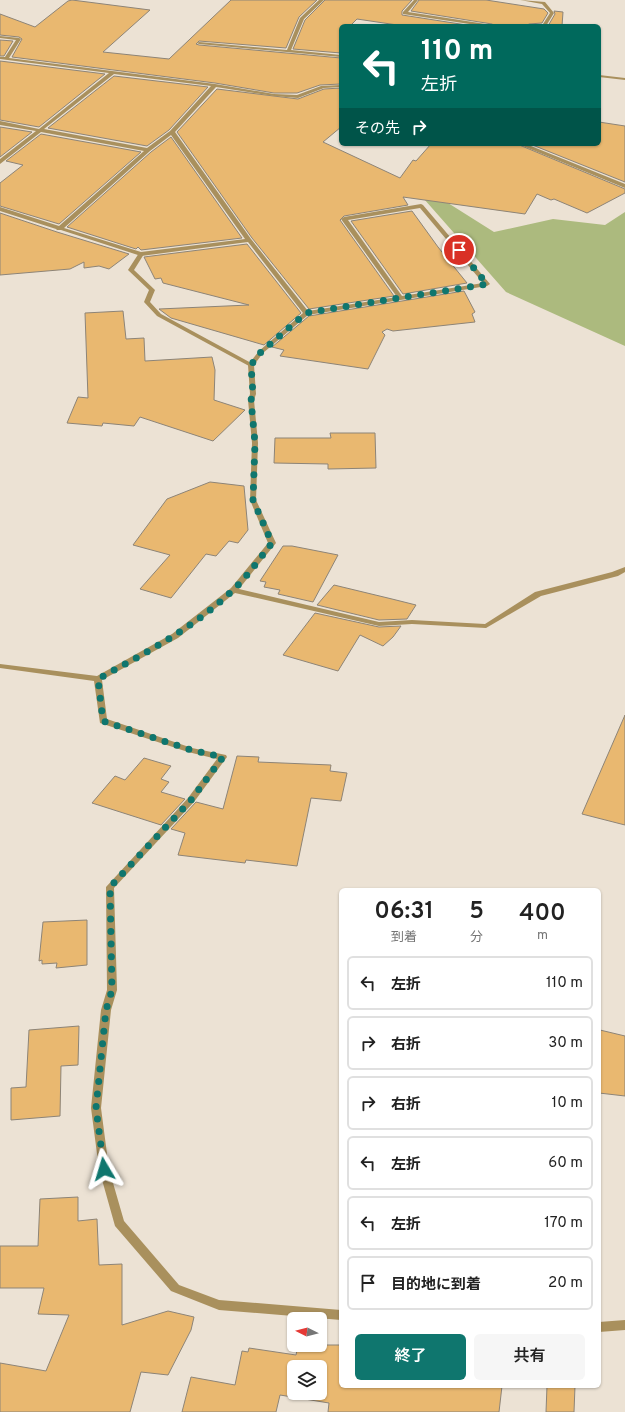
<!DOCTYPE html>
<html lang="ja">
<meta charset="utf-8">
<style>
:root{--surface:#fff;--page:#f6f6f6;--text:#222;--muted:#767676;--line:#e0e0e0;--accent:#0f766e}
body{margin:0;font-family:Overpass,"Noto Sans JP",sans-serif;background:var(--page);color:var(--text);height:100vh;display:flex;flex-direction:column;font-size:15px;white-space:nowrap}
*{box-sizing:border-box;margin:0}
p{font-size:13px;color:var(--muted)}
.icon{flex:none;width:22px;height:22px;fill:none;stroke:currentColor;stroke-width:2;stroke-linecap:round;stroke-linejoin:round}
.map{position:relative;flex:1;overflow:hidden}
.side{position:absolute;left:339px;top:888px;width:262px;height:500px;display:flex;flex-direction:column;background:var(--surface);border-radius:6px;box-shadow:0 1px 3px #0004}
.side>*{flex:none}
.banner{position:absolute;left:339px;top:24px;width:262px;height:122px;border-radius:6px;box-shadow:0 1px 3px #0004;background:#00695c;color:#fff;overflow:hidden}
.needle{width:26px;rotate:276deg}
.tools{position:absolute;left:287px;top:1312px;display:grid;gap:8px}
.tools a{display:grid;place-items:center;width:40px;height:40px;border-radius:6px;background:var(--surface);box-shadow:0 1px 3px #0004;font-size:20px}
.pin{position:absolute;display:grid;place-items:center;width:34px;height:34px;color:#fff;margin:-17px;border:2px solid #fff;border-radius:50%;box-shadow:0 1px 4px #0007}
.me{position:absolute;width:44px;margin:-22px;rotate:353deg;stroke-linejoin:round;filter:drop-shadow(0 0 3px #0008)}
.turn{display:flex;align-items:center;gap:14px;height:84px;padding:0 16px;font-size:18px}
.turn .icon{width:52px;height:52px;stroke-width:2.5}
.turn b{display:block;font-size:28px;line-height:34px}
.then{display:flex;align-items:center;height:38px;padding:0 16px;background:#0003;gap:8px;font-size:15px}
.eta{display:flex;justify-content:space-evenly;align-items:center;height:68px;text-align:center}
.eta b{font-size:24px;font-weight:600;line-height:28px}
.cta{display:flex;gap:8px;margin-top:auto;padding:8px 16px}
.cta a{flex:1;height:46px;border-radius:6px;background:var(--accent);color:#fff;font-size:16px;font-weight:600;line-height:46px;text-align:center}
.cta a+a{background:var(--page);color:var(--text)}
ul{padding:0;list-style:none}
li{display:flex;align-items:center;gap:12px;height:54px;margin:0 8px 6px;padding:0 8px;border:2px solid var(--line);border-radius:6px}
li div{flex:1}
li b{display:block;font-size:15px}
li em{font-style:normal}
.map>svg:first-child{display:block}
</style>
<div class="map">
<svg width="625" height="1412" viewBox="0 0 625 1412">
<rect width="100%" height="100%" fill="#ece2d4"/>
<path fill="#acba7e" d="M 402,174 L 494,232 L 553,219 L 605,225 L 625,212 L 625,346 L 506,292 Z"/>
<path fill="#e9b870" stroke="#8d8477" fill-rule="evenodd" d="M 72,0 L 150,10 L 103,52 L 169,59 L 231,0 L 317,0 L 299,17 L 286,48 L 199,41 L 196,44 L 199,45 L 341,58 L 341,84 L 320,85 L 297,93 L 274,93 L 215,83 L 12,57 L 22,39 L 19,37 L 0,35 L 0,14 L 35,27 L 68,1 Z
M 325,0 L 412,0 L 402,11 L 402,15 L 473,26 L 404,26 L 357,19 L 350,26 L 341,26 L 341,53 L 293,49 L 305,20 Z
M 419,0 L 486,0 L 544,9 L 548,13 L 542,23 L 529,24 L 526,26 L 495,26 L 492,24 L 411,11 Z
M 554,11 L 563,12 L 562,26 L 548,26 L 555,14 Z
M 0,40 L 13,41 L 4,56 L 0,56 Z
M 0,61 L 105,74 L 39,127 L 0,120 Z
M 114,76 L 208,87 L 169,130 L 147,146 L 48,128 Z
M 341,88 L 341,127 L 323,142 L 400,178 L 413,160 L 416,161 L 431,144 L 517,144 L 625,189 L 625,193 L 587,213 L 554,199 L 551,200 L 537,194 L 525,214 L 403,197 L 408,205 L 344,216 L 340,220 L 394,296 L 309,309 L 252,238 L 177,132 L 217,89 L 298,99 L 324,89 Z
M 599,122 L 625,126 L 625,182 L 530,144 L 599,144 Z
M 0,127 L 32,132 L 0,157 Z
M 41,134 L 141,152 L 59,224 L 0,206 L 0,183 L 23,165 L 6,161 Z
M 171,137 L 242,238 L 141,250 L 138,247 L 136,249 L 67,227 L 151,152 Z
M 412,211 L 438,247 L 467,283 L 403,294 L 351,221 Z
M 0,213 L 57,232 L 129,254 L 109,269 L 99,266 L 84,268 L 84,262 L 70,269 L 0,275 Z
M 247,244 L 301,313 L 264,345 L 171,318 L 159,309 L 249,305 L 163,283 L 161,278 L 155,279 L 144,257 Z
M 464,291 L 475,312 L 472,314 L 475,322 L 393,331 L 387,329 L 382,332 L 385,335 L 368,369 L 280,356 L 284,350 L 272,347 L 309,316 Z
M 123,311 L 126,339 L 144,338 L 145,361 L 212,357 L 215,370 L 214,400 L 245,410 L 213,441 L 140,417 L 134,426 L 103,423 L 102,426 L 67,423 L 78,397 L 88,398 L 85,313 Z
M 330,433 L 375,433 L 376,468 L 328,469 L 328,464 L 274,463 L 275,438 L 331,438 Z
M 210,482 L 244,486 L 248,530 L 238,543 L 229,541 L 216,556 L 206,554 L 171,598 L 140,589 L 170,555 L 133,545 L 167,499 Z
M 283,546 L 292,546 L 338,555 L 313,602 L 278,594 L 280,590 L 264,587 L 266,582 L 260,581 Z
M 334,585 L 392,599 L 416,605 L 407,619 L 379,620 L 317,605 Z
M 315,613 L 379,627 L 401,626 L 393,637 L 383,646 L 360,635 L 338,671 L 283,655 Z
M 625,715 L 625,825 L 582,814 Z
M 237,756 L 259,757 L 258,762 L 331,765 L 330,771 L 347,773 L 341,801 L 311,798 L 297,866 L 246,860 L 245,863 L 178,855 L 185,833 L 171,829 L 196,802 L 223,809 Z
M 144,758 L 171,766 L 161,779 L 169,782 L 161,792 L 185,799 L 161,825 L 92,803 L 115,776 L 125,780 Z
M 87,920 L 87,965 L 56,968 L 57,963 L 42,964 L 42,960 L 39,961 L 43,922 Z
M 79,1026 L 78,1065 L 61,1066 L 60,1116 L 11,1120 L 11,1088 L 26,1087 L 29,1030 Z
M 600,1030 L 625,1036 L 625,1096 L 599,1093 Z
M 78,1197 L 78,1221 L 97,1219 L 99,1265 L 122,1264 L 122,1325 L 168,1311 L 194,1317 L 191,1330 L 168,1375 L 141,1372 L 130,1412 L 0,1412 L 0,1363 L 46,1371 L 69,1315 L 38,1314 L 44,1288 L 0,1288 L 0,1246 L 38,1246 L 40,1199 Z
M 298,1345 L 341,1345 L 341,1386 L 502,1386 L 499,1412 L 328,1412 L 329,1403 L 280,1395 L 276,1412 L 182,1412 L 191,1377 L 235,1385 L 242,1351 L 248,1352 L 249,1348 L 296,1355 ZM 294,1367 L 320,1367 L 320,1393 L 294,1393 Z
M 547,1386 L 575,1386 L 574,1412 L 546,1412 Z"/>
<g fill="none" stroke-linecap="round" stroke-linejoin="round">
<path fill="#a9905d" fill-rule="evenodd" d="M 319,0 L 324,0 L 304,19 L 291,50 L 341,55 L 341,57 L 199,44 L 197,43 L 199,42 L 287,50 L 300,18 Z
M 414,0 L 418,0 L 408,12 L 492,25 L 494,26 L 483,26 L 403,14 L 403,12 Z
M 520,0 L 545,2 L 554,13 L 546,26 L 527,26 L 529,25 L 543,24 L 550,13 L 542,4 Z
M 0,36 L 19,38 L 21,39 L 9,58 L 215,84 L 274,94 L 297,95 L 321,86 L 341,85 L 341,87 L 324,88 L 298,98 L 274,96 L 216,87 L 175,132 L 251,239 L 308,311 L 397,297 L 341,219 L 344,217 L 421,204 L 423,205 L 490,284 L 487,286 L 308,315 L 263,353 L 254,365 L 256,394 L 254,400 L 258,443 L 256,500 L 276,543 L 239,589 L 379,622 L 412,620 L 485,624 L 535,592 L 612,572 L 625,567 L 625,572 L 618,576 L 541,596 L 486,628 L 412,624 L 379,626 L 235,593 L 178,638 L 102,680 L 107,719 L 192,748 L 226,755 L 227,757 L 194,802 L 114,888 L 117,990 L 111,1010 L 101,1108 L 109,1169 L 124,1221 L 179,1285 L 219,1300 L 341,1310 L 341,1320 L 219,1310 L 171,1291 L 115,1226 L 99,1169 L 91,1108 L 101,1010 L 107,990 L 106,887 L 188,798 L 217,759 L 188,752 L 100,723 L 94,681 L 0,668 L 0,664 L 97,676 L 172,634 L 208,606 L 231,588 L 268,543 L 250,500 L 252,443 L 248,400 L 250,394 L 248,365 L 259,351 L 303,313 L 248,242 L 141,256 L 61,230 L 57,230 L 56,229 L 0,211 L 0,207 L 59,226 L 144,151 L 41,132 L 0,164 L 0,159 L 36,131 L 0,125 L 0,121 L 39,129 L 109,73 L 0,59 L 0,57 L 5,57 L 16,40 L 0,38 ZM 114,74 L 211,86 L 170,131 L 147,148 L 44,129 ZM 171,135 L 245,239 L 141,252 L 64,228 L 150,151 ZM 420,208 L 483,283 L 402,296 L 348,220 Z
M 599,75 L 625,78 L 625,80 L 599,77 Z
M 518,144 L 526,144 L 625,184 L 625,188 Z
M 625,1320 L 625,1330 L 599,1332 L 599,1322 Z"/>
<path fill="#a9905d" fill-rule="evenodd" d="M 141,252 L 144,254 L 134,270 L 155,290 L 150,302 L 161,314 L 253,364 L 253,366 L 249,366 L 157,316 L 144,302 L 149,290 L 128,270 L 139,253 Z"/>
</g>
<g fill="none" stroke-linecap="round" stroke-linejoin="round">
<path stroke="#0f766e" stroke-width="7" stroke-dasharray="0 12.6" d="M 104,1169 L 96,1108 L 106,1010 L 112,990 L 110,887 L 191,800 L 223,757 L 191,750 L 103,721 L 98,679 C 145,653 194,628 233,590 C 248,576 260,558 272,543 L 253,500 L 255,443 L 251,400 L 253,394 L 251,365 L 261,352 L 306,313 L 487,284 L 459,250"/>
</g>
</svg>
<div class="tools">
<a><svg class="needle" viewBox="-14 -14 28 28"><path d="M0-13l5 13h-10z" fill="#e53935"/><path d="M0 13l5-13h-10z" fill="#767676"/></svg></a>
<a><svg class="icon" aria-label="layers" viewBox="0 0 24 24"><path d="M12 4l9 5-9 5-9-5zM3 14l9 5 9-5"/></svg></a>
</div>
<div class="pin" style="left:459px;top:250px;background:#d93025"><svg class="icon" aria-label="arrive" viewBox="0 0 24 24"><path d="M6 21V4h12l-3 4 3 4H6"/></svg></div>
<svg class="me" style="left:104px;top:1169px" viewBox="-20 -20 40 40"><path d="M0-17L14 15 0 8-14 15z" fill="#0f766e" stroke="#fff" stroke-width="4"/></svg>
<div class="banner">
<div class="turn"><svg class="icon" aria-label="left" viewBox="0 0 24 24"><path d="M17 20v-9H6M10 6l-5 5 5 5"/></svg><div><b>110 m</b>左折</div></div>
<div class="then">その先<svg class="icon" aria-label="right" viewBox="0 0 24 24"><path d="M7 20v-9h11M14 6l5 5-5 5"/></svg></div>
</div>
<section class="side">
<div class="eta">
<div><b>06:31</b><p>到着</p></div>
<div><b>5</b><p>分</p></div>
<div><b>400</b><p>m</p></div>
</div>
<ul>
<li><svg class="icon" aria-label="left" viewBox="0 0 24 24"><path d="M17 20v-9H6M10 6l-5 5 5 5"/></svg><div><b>左折</b></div><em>110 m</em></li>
<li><svg class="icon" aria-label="right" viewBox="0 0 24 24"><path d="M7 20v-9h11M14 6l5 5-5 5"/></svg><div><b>右折</b></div><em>30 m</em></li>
<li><svg class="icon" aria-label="right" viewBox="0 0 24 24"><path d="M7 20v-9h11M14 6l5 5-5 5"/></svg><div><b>右折</b></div><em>10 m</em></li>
<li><svg class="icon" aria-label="left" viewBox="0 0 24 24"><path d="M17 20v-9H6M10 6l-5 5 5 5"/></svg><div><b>左折</b></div><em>60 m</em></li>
<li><svg class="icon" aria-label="left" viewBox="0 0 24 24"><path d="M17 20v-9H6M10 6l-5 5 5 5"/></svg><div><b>左折</b></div><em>170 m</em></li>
<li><svg class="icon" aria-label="arrive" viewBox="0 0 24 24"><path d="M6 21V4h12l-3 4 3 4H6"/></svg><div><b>目的地に到着</b></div><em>20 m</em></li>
</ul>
<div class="cta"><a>終了</a><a>共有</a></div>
</section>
</div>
